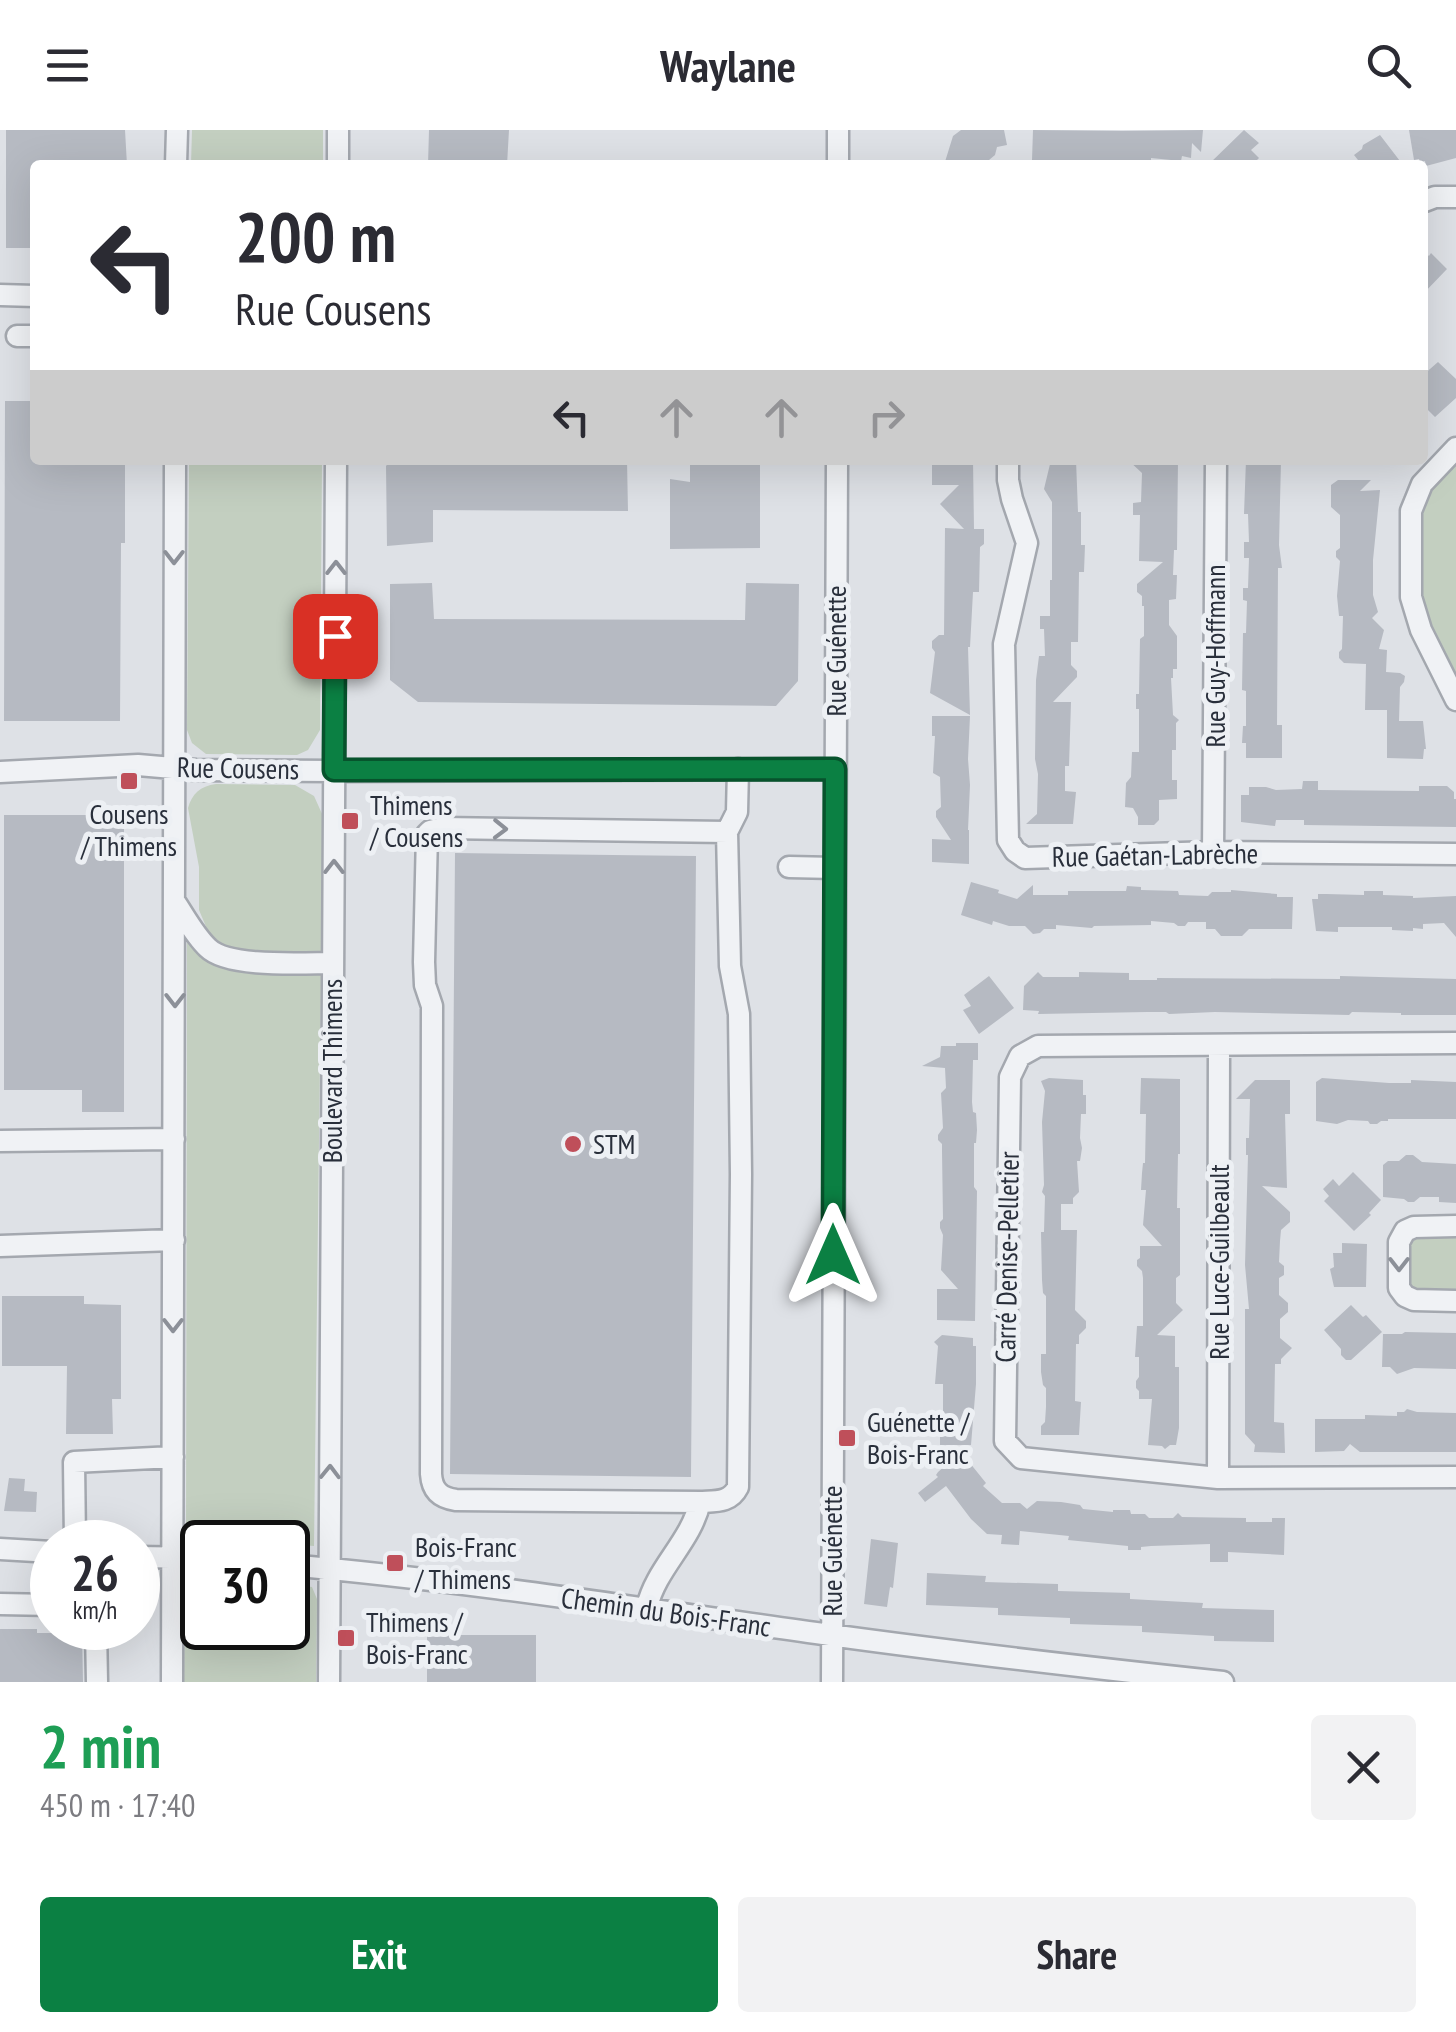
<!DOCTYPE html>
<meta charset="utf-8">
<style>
:root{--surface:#fff;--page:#f2f2f3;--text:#2b2b33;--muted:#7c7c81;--accent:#0b8043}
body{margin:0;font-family:"PT Sans Narrow",sans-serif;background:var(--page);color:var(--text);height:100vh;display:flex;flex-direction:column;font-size:38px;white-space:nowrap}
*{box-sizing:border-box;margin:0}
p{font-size:32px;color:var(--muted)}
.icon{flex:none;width:55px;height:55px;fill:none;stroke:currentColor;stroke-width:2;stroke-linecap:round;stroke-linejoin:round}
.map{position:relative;height:1552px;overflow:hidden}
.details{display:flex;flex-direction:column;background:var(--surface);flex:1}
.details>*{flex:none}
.guide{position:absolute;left:30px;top:30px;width:1398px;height:305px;border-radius:10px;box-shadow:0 10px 40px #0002;background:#fff;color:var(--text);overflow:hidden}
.speed{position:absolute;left:30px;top:1390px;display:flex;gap:20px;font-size:50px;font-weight:700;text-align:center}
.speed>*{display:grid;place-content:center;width:130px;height:130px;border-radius:50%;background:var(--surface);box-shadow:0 10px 40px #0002;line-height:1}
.speed small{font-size:25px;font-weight:400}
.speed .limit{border:5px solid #111;border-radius:15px;background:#fff;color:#111}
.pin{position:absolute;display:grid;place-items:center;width:85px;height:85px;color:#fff;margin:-42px;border-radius:20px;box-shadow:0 5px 15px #0006}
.me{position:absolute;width:110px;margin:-55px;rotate:0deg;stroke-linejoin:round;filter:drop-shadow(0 0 8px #0008)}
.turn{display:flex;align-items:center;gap:35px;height:210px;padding:0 40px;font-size:45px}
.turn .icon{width:130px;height:130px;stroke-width:2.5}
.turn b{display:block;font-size:70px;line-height:85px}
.lanes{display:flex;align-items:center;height:95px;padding:0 40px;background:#0003;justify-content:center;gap:50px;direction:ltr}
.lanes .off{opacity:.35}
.round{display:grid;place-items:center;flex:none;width:105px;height:105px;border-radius:10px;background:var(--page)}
.overview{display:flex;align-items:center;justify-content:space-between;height:170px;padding:0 40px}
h1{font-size:60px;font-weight:600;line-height:75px;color:#1e9e55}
.primary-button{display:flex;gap:20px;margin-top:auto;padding:20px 40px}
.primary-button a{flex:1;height:115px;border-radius:10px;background:var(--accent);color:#fff;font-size:40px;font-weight:600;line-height:115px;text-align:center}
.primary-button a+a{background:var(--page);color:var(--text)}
header{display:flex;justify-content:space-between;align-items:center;height:130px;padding:0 40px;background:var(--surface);font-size:45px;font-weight:600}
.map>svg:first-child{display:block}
</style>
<header><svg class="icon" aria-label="menu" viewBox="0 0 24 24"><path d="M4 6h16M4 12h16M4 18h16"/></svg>Waylane<svg class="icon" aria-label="search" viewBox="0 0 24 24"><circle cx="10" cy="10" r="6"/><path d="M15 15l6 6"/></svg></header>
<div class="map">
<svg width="1456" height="1552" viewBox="0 0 1456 1552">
<rect width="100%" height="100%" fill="#dee1e6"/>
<path fill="#c3cfc0" d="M 192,0 L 323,0 L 323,35 L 191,35 Z
M 1456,319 L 1456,570 L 1411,467 L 1422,354 Z
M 189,330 L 322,330 L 320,600 L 308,620 L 297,625 L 206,624 L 192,613 L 187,600 Z
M 216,654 L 295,655 L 314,666 L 323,686 L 314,1416 L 288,1414 L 288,1412 L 186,1406 L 187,811 L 210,806 L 199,780 L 199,737 L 188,678 C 192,664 200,656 216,654 Z
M 1456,1103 L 1456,1165 L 1415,1164 L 1404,1153 L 1405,1118 L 1411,1107 Z
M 191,1446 L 202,1446 L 202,1498 L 288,1498 L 288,1454 L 312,1457 L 317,1469 L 316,1552 L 184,1552 L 185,1457 L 188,1448 Z"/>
<path fill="#b6bac2" d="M 6,0 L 125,0 L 127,35 L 35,35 L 35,118 L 6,118 Z
M 429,0 L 509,0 L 507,35 L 428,35 Z
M 961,0 L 1004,0 L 1007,15 L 997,17 L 995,25 L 983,35 L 944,35 L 953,6 Z
M 1033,0 L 1123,1 L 1203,0 L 1201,22 L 1192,13 L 1191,28 L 1182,26 L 1181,31 L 1151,28 L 1151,32 L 1132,32 L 1132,30 L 1046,33 L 1046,31 L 1032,30 Z
M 1244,0 L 1259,13 L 1251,20 L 1259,28 L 1252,35 L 1208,35 Z
M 1409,0 L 1456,0 L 1456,28 L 1426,36 L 1425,31 L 1420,32 L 1419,29 L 1414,30 Z
M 1380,5 L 1403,35 L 1362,35 L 1354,25 L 1362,19 L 1363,15 Z
M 1422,120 L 1429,126 L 1431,123 L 1447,139 L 1422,165 Z
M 1438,232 L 1456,249 L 1456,268 L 1435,287 L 1422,274 L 1422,246 Z
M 5,271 L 35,271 L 35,330 L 125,330 L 125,413 L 121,413 L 120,591 L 4,591 Z
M 391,330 L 627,330 L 628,381 L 433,380 L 433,412 L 387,416 L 386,336 Z
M 690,330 L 760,330 L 760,418 L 670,419 L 670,349 L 690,352 Z
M 932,330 L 973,330 L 974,399 L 984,399 L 984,414 L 980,417 L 979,462 L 973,462 L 970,517 L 968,517 L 970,585 L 930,563 L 935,522 L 932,518 L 932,511 L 939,505 L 944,505 L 945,398 L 964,399 L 940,374 L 959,355 L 932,355 Z
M 1051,330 L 1076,330 L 1078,382 L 1081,382 L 1081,415 L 1085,415 L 1084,442 L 1079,442 L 1078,512 L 1071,512 L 1071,535 L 1077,541 L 1077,547 L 1053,572 L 1071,572 L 1069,636 L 1065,636 L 1065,661 L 1076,662 L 1073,694 L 1026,694 L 1037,684 L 1038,644 L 1035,629 L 1036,550 L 1039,526 L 1045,526 L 1044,499 L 1040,499 L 1040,486 L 1050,486 L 1050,450 L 1052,450 L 1052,372 L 1044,359 Z
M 1128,330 L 1178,330 L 1177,420 L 1174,420 L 1173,445 L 1177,445 L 1176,469 L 1169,470 L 1169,495 L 1177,506 L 1177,539 L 1173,539 L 1173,548 L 1171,548 L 1173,585 L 1179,590 L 1176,593 L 1176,620 L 1172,620 L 1172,650 L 1177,650 L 1177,669 L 1159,670 L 1159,690 L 1154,695 L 1138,695 L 1138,687 L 1133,678 L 1125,677 L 1126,653 L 1131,647 L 1132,622 L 1139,622 L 1139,579 L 1136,579 L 1136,564 L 1139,564 L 1140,509 L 1144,506 L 1144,476 L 1142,476 L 1142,466 L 1137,462 L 1137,454 L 1163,432 L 1139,431 L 1140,385 L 1133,385 L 1133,373 L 1141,372 L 1142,343 Z
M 1246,330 L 1281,330 L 1279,415 L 1282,438 L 1278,438 L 1277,595 L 1282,595 L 1282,628 L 1246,628 L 1246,613 L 1242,613 L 1243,596 L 1246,596 L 1246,561 L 1242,560 L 1243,503 L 1246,503 L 1247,471 L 1243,470 L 1243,458 L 1248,458 L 1249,428 L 1244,428 L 1244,412 L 1249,412 L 1248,384 L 1244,384 Z
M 1338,350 L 1371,350 L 1360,361 L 1380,360 L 1373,430 L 1373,465 L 1378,482 L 1372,488 L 1384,500 L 1379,519 L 1387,520 L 1386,542 L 1400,543 L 1405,546 L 1404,552 L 1400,557 L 1399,591 L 1423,591 L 1426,619 L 1424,619 L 1423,629 L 1387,628 L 1387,580 L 1365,580 L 1366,534 L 1344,533 L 1339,528 L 1339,522 L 1342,519 L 1343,486 L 1339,486 L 1337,466 L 1340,431 L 1336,427 L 1336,421 L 1340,418 L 1340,385 L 1331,377 L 1331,355 Z
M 432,453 L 434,489 L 745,490 L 746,453 L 799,454 L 798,551 L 776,576 L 418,572 L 390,550 L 390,454 Z
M 932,586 L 970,586 L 968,629 L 970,655 L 968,700 L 969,700 L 969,734 L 932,732 L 932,709 L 951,710 L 936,687 L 936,681 L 941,677 L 940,647 L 933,643 L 935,606 L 932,606 Z
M 1303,651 L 1318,651 L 1318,660 L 1419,661 L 1419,656 L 1447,656 L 1454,662 L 1454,669 L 1456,669 L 1456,697 L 1304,695 L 1304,690 L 1276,690 L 1275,696 L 1241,692 L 1241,665 L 1249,665 L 1249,657 L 1266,657 L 1276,660 L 1302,659 Z
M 4,685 L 124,685 L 124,982 L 82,982 L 82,960 L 4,960 Z
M 455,723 L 696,726 L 691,1347 L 450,1344 Z
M 971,752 L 999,760 L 998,763 L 1017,769 L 1033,755 L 1033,765 L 1068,765 L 1068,761 L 1126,761 L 1127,756 L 1141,757 L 1141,760 L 1178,761 L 1179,765 L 1208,766 L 1212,762 L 1231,762 L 1231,760 L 1277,764 L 1277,767 L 1293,767 L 1292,799 L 1249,799 L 1242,806 L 1221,806 L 1215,799 L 1206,799 L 1206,792 L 1188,792 L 1185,796 L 1178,796 L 1174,793 L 1151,791 L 1151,795 L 1094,796 L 1092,798 L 1056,795 L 1056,799 L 1044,799 L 1040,803 L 1033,804 L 1025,796 L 1009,796 L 993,791 L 992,795 L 961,785 Z
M 1364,761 L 1383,761 L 1383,765 L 1413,766 L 1413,768 L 1456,766 L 1456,807 L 1444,793 L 1423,794 L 1423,799 L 1413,798 L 1413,801 L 1392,800 L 1392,797 L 1338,797 L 1338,802 L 1316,801 L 1312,769 L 1318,769 L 1318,764 L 1326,764 L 1364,765 Z
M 1038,842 L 1043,847 L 1079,847 L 1079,842 L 1129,843 L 1129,850 L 1157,850 L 1157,848 L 1340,849 L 1340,846 L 1456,849 L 1456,885 L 1401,885 L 1401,883 L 1352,882 L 1349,885 L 1215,882 L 1169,884 L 1166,882 L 1147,882 L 1038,884 L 1039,881 L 1023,880 L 1024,856 Z
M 989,846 L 1014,878 L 979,904 L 963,880 L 971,876 L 964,865 Z
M 956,913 L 978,913 L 978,930 L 973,930 L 972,972 L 973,982 L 976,983 L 977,1000 L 976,1013 L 974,1013 L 974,1057 L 977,1061 L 975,1191 L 937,1190 L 937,1159 L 958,1159 L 941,1140 L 943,1105 L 940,1098 L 940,1092 L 943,1089 L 942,1021 L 942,1014 L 938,1010 L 938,1005 L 943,998 L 941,963 L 946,958 L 945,938 L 922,936 L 940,927 L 941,916 L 956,916 Z
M 1049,948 L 1083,950 L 1083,965 L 1086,965 L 1086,984 L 1081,984 L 1080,1008 L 1082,1018 L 1080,1031 L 1077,1031 L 1079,1062 L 1073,1068 L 1073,1074 L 1061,1074 L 1061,1100 L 1077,1100 L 1075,1180 L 1086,1191 L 1086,1198 L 1079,1205 L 1079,1214 L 1076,1214 L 1075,1271 L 1081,1272 L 1079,1305 L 1041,1305 L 1041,1296 L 1045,1292 L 1046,1277 L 1046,1258 L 1043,1255 L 1041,1242 L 1041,1224 L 1046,1224 L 1046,1166 L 1043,1163 L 1042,1150 L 1041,1102 L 1044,1102 L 1045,1066 L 1042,1062 L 1044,1055 L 1042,992 L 1045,961 L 1041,951 Z
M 1141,948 L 1180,949 L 1180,1024 L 1178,1024 L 1177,1078 L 1180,1078 L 1180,1145 L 1176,1148 L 1176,1173 L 1183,1180 L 1157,1205 L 1175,1206 L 1175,1237 L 1179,1237 L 1179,1298 L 1176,1315 L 1170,1315 L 1165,1319 L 1162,1316 L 1148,1315 L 1152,1269 L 1139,1269 L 1139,1261 L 1136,1258 L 1136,1251 L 1139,1247 L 1139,1227 L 1135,1227 L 1137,1196 L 1143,1196 L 1143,1148 L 1142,1141 L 1137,1136 L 1137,1130 L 1140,1128 L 1140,1116 L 1162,1116 L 1143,1095 L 1146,1060 L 1141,1060 L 1142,1043 L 1143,1033 L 1145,1033 L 1146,984 L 1140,984 Z
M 1322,948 L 1389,953 L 1411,953 L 1411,950 L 1456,952 L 1456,989 L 1388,989 L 1388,991 L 1381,991 L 1377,994 L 1370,994 L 1368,991 L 1348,990 L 1337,994 L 1316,991 L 1316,952 Z
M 1255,950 L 1290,950 L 1290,984 L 1285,984 L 1287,1058 L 1262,1056 L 1290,1082 L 1290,1092 L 1281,1100 L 1280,1111 L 1279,1132 L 1284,1136 L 1284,1145 L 1279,1148 L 1279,1165 L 1288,1173 L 1288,1182 L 1280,1189 L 1280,1208 L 1292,1218 L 1281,1229 L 1281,1234 L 1275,1234 L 1274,1292 L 1284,1293 L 1285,1323 L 1254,1322 L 1255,1315 L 1245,1304 L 1245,1179 L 1249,1179 L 1245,1135 L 1248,1025 L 1246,1025 L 1246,1008 L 1249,1008 L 1250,969 L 1236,969 Z
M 1406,1025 L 1413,1025 L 1422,1032 L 1456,1034 L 1456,1073 L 1439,1072 L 1439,1067 L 1420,1067 L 1414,1072 L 1408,1072 L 1404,1069 L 1383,1067 L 1383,1035 L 1388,1031 L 1399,1031 Z
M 1353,1042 L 1381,1070 L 1369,1083 L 1371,1085 L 1354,1101 L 1324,1071 L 1329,1066 L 1323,1059 L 1333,1049 L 1339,1056 Z
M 1342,1113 L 1367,1114 L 1366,1157 L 1334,1157 L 1330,1139 L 1334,1137 L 1333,1123 L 1342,1123 Z
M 2,1166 L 84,1166 L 84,1174 L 121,1175 L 121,1269 L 112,1269 L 113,1304 L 66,1304 L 67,1236 L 2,1236 Z
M 1351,1175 L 1363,1187 L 1366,1185 L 1382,1202 L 1351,1230 L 1346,1230 L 1341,1225 L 1341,1219 L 1324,1200 Z
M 1405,1202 L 1456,1203 L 1456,1239 L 1414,1238 L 1397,1244 L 1390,1237 L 1382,1237 L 1383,1204 L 1402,1204 Z
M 942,1205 L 973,1208 L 973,1216 L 976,1216 L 976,1254 L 971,1315 L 940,1315 L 940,1305 L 932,1305 L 933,1293 L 940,1293 L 940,1282 L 943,1282 L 943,1254 L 935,1254 L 938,1216 L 934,1212 Z
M 1407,1279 L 1417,1282 L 1456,1283 L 1456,1322 L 1360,1322 L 1350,1314 L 1344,1321 L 1315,1322 L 1315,1289 L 1365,1289 L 1365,1285 L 1397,1286 L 1397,1282 L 1404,1282 Z
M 961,1322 L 986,1353 L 983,1356 L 1002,1373 L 1020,1373 L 1027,1379 L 1037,1371 L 1061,1372 L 1080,1375 L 1083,1379 L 1113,1382 L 1113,1380 L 1130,1380 L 1131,1384 L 1145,1384 L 1149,1388 L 1173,1388 L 1178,1383 L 1182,1387 L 1246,1388 L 1246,1392 L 1272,1392 L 1272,1388 L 1285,1388 L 1284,1425 L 1228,1422 L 1228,1432 L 1210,1432 L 1210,1414 L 1151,1416 L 1141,1417 L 1141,1420 L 1128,1420 L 1128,1416 L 1068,1410 L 1069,1406 L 1020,1401 L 1019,1415 L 1001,1414 L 1002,1405 L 987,1404 L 971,1389 L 946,1356 L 925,1372 L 918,1363 L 938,1347 L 936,1345 L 938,1342 Z
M 9,1348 L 25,1349 L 24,1361 L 37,1362 L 36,1382 L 4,1381 Z
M 871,1409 L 898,1413 L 893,1458 L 890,1457 L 887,1477 L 864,1474 Z
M 927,1443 L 986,1446 L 985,1452 L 1058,1454 L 1058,1461 L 1130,1463 L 1130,1469 L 1203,1473 L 1202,1478 L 1274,1480 L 1274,1512 L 1214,1511 L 1214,1506 L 1142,1502 L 1142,1496 L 1070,1494 L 1070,1488 L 998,1485 L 998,1478 L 926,1475 Z
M 0,1499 L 37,1499 L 37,1503 L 82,1503 L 83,1552 L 0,1552 Z
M 427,1505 L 536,1505 L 536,1552 L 427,1552 Z"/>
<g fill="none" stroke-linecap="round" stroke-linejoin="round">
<defs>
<path id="minor" d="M 176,35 L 177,0
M 338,35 L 338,0
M 838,35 L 838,0
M 1422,72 L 1435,67 L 1456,67
M 0,165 L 35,166
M 17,206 L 35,206
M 1456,318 L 1422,354 L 1411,381 L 1411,467 L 1421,500 L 1456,570
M 1008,330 L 1008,350 L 1012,369 L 1027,413 L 1004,514 L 1008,710 L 1015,721 L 1025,728 L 1213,722 L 1456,724
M 0,642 L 138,635 L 196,640 L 334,641 L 835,639
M 727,702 L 443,698 L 430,701 L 427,704 L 424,832 L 425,855 L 432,876 L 431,1344 C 432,1360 440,1368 456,1370 L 700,1372 C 716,1371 730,1373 738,1357 L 741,1044 L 739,884 L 730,836 L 727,702 L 737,682 L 738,639
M 1213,722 L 1216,330
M 789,737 L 835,738
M 175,772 C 185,787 195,806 208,818 C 228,838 304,833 333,833
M 1456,913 L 1038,916 L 1020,926 L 1010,947 L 1005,1311 L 1021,1328 L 1218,1348 L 1456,1347
M 0,1011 L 174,1009
M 1456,1096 L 1414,1097 L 1405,1101 L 1399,1112 L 1399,1158 L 1405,1166 L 1414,1170 L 1456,1171
M 0,1116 L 174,1110
M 1218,1348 L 1219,916
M 75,1412 L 74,1332 L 173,1327
M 0,1419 L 52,1422
M 138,1427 L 202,1428
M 288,1435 C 469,1451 650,1480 830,1505 C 961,1523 1092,1538 1223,1552
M 0,1474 L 52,1475
M 647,1477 C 656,1438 691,1412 700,1372
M 96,1498 L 97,1552
M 172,1552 L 175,330
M 329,1552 L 336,330
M 832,1552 L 837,330"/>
</defs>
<use href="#minor" stroke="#a4a8af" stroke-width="25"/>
<use href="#minor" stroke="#f0f2f5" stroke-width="20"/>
</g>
<defs><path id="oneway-chevron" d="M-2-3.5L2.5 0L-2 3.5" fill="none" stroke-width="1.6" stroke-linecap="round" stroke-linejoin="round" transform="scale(2.5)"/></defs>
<g stroke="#8c9098">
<use href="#oneway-chevron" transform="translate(174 427) rotate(90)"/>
<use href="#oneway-chevron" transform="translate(336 438) rotate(-90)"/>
<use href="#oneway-chevron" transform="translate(500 699) rotate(1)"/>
<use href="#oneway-chevron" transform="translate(334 737) rotate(-90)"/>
<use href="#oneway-chevron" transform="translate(175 870) rotate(90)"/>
<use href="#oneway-chevron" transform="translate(1399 1134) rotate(90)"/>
<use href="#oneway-chevron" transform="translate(173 1195) rotate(90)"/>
<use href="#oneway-chevron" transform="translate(330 1342) rotate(-89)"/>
</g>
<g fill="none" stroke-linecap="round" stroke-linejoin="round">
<defs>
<path id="route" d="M 335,506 L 334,640 L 835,639 L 833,1125"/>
</defs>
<use href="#route" stroke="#07532c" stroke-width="25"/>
<use href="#route" stroke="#0b8043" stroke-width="18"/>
</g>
<g fill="#bf4f5a" stroke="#edf0f4" stroke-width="4">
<rect x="119" y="641" width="20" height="20" rx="5"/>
<rect x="340" y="681" width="20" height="20" rx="5"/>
<circle cx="573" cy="1014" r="10"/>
<rect x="837" y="1298" width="20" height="20" rx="5"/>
<rect x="385" y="1423" width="20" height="20" rx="5"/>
<rect x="336" y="1498" width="20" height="20" rx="5"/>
</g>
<g text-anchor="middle" stroke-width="10" stroke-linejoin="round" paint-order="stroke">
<g font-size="28" fill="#292f3b" stroke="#edf0f4">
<text transform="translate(836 521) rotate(-90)" y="10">Rue Guénette</text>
<text transform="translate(1215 526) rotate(-90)" y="10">Rue Guy-Hoffmann</text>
<text transform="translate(238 638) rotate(1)" y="10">Rue Cousens</text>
<text transform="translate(1155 725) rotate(-1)" y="10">Rue Gaétan-Labrèche</text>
<text transform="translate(332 941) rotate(-90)" y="10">Boulevard Thimens</text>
<text transform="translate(1007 1127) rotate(-89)" y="10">Carré Denise-Pelletier</text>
<text transform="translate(1219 1132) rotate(-90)" y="10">Rue Luce-Guilbeault</text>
<text transform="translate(832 1421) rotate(-90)" y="10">Rue Guénette</text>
<text transform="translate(666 1482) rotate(8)" y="10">Chemin du Bois-Franc</text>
</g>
<g font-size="28" fill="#292f3b" stroke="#edf0f4" text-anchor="start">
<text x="370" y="685">Thimens<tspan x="370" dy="32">/ Cousens</tspan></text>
<text x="129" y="694" text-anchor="middle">Cousens<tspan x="129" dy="32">/ Thimens</tspan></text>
<text x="593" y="1024">STM</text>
<text x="867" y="1302">Guénette /<tspan x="867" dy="32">Bois-Franc</tspan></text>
<text x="415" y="1427">Bois-Franc<tspan x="415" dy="32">/ Thimens</tspan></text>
<text x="366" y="1502">Thimens /<tspan x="366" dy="32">Bois-Franc</tspan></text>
</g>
</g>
</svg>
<div class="speed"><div>26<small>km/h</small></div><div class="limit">30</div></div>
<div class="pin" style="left:335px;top:506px;background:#d93025"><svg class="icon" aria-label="arrive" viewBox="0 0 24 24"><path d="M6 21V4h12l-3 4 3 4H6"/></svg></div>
<svg class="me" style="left:833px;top:1125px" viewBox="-20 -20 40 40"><path d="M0-17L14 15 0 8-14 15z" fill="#0b8043" stroke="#fff" stroke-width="4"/></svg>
<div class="guide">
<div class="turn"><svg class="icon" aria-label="left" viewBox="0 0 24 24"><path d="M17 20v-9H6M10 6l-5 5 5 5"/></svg><div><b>200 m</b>Rue Cousens</div></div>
<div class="lanes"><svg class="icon" aria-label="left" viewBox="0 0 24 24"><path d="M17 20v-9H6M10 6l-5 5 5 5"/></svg><svg class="icon off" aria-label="ahead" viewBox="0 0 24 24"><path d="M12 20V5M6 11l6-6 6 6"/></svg><svg class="icon off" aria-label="ahead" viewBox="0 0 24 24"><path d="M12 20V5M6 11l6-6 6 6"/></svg><svg class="icon off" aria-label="right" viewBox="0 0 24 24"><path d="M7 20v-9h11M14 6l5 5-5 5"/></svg></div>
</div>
</div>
<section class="details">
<div class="overview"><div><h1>2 min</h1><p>450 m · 17:40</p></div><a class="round"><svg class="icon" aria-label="close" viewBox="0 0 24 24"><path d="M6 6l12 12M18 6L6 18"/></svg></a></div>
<div class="primary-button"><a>Exit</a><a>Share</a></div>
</section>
